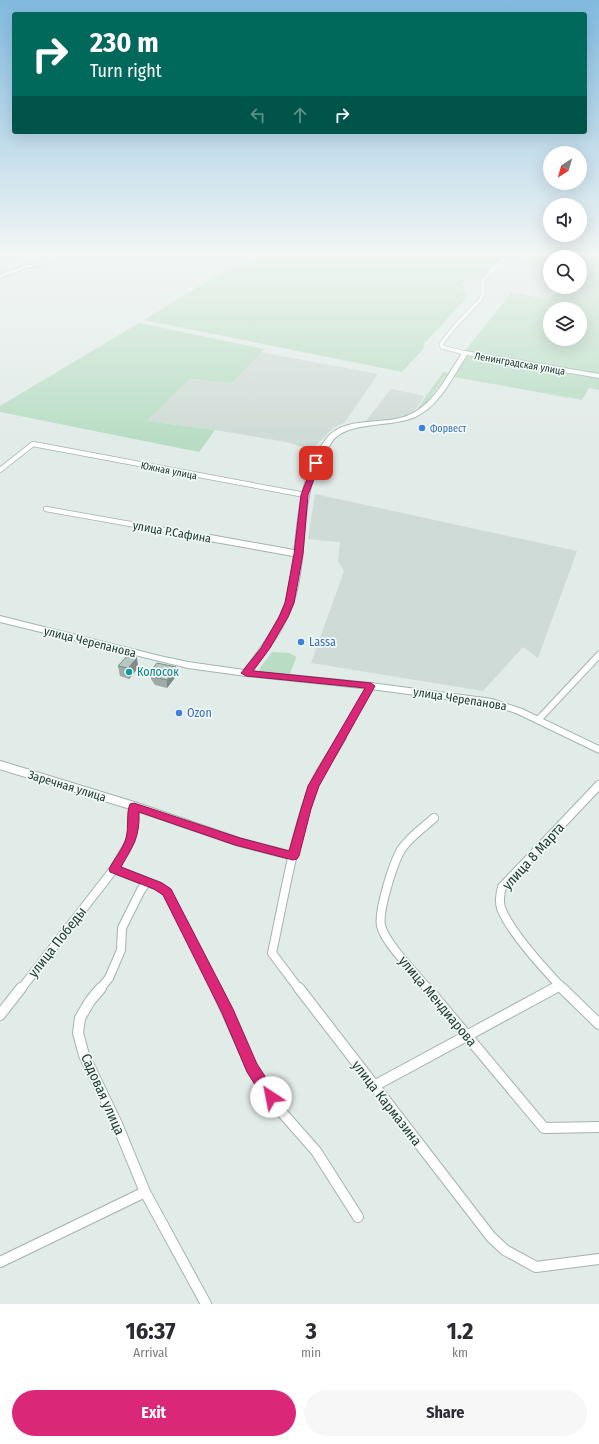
<!DOCTYPE html>
<meta charset="utf-8">
<style>
:root{--surface:#fff;--page:#f7f7f7;--text:#2b2b33;--muted:#7c7c81;--accent:#db2777}
body{margin:0;font-family:"Fira Sans Condensed",sans-serif;background:var(--page);color:var(--text);height:100vh;display:flex;flex-direction:column;font-size:15px;white-space:nowrap}
*{box-sizing:border-box;margin:0}
p{font-size:13px;color:var(--muted)}
.icon{flex:none;width:22px;height:22px;fill:none;stroke:currentColor;stroke-width:2;stroke-linecap:round;stroke-linejoin:round}
.map{position:relative;height:1304px;overflow:hidden}
.side{display:flex;flex-direction:column;background:var(--surface);flex:1}
.side>*{flex:none}
.top-card{position:absolute;left:12px;top:12px;width:575px;height:122px;border-radius:4px;box-shadow:0 4px 16px #0002;background:#00695c;color:#fff;overflow:hidden}
.needle{width:26px;rotate:217deg}
.controls{position:absolute;left:543px;top:146px;display:grid;gap:8px}
.controls a{display:grid;place-items:center;width:44px;height:44px;border-radius:50%;background:var(--surface);box-shadow:0 4px 16px #0002;font-size:20px}
.pin{position:absolute;display:grid;place-items:center;width:34px;height:34px;color:#fff;margin:-17px;border-radius:8px;box-shadow:0 2px 6px #0006}
.me{position:absolute;width:44px;margin:-22px;rotate:326deg;stroke-linejoin:round;filter:drop-shadow(0 0 3px #0008)}
.turn{display:flex;align-items:center;gap:14px;height:84px;padding:0 12px;font-size:18px}
.turn .icon{width:52px;height:52px;stroke-width:2.5}
.turn b{display:block;font-size:28px;line-height:34px}
.lanes{display:flex;align-items:center;height:38px;padding:0 12px;background:#0003;justify-content:center;gap:20px;direction:ltr}
.lanes .off{opacity:.35}
.eta{display:flex;justify-content:space-evenly;align-items:center;height:68px;text-align:center}
.eta b{font-size:24px;font-weight:700;line-height:28px}
.button{display:flex;gap:8px;margin-top:auto;padding:8px 12px}
.button a{flex:1;height:46px;border-radius:24px;background:var(--accent);color:#fff;font-size:16px;font-weight:700;line-height:46px;text-align:center}
.button a+a{background:var(--page);color:var(--text)}
.map>svg:first-child{display:block}
</style>
<div class="map">
<svg width="599" height="1304" viewBox="0 0 599 1304">
<rect width="100%" height="100%" fill="#e1ebe7"/>
<path fill="#cfdbd6" d="M 260,352 L 378,374 L 345,422 L 332,429 L 311,450 L 287,442 L 215,430 L 147,421 L 190,379 L 232,383 Z
M 391,389 L 424,396 L 414,412 L 394,419 L 365,422 Z
M 315,494 L 577,551 L 538,658 L 523,647 L 483,691 L 311,663 L 344,571 L 338,561 L 340,542 L 308,539 Z"/>
<path fill="#b9ddc4" fill-rule="evenodd" d="M 263,256 L 502,256 L 482,277 L 477,280 L 471,278 L 461,284 L 468,296 L 423,345 L 424,348 L 402,372 L 144,320 L 214,277 Z
M 525,256 L 599,256 L 599,375 L 464,352 L 512,292 L 547,300 L 566,287 L 580,287 L 580,257 L 550,257 L 550,269 L 518,262 ZM 550,309 L 580,309 L 580,339 L 550,339 Z
M 139,323 L 264,349 L 232,383 L 190,379 L 147,421 L 215,430 L 199,452 L 0,412 L 0,406 Z
M 472,355 L 599,377 L 599,390 L 589,388 L 582,400 L 454,377 L 466,356 Z
M 443,372 L 448,373 L 423,407 L 418,408 Z
M 272,652 L 289,653 L 295,656 L 296,658 L 290,674 L 287,676 L 260,671 L 259,669 Z"/>
<g fill="none" stroke-linecap="round" stroke-linejoin="round">
<defs>
<path id="street-far4" d="M 15,256 L 26,267
M 465,353 L 442,347 L 441,344 L 456,325 L 480,300 L 483,294 L 483,280 L 506,256"/>
<path id="street-far3" d="M 0,470 L 33,444 L 305,495
M 46,509 L 215,539"/>
<path id="street-far2" d="M 210,538 L 299,554
M 538,720 L 599,655
M 341,738 L 371,686"/>
<path id="street-far1" d="M 0,765 L 134,806 L 239,842 L 293,856
M 114,869 L 158,886 L 167,892 L 217,989
M 21,989 L 114,869 L 131,840 L 134,824 L 134,806
M 100,989 L 109,978 L 121,950 L 122,928 L 141,890 L 147,882
M 299,989 L 272,953 C 284,898 293,840 313,787 C 320,770 333,753 342,737
M 428,989 C 416,974 385,943 381,926 C 378,911 394,859 403,847 C 411,836 424,827 434,818
M 553,989 L 560,985
M 563,989 C 545,970 510,932 501,908 C 499,901 500,894 502,887 L 599,785"/>
<path id="street" d="M 101,988 L 90,1001 L 80,1018 L 78,1033 L 84,1055 L 117,1124 L 145,1192 L 206,1304
M 216,988 L 252,1068 L 263,1087 L 278,1108 L 316,1151 L 358,1217
M 299,988 L 491,1237 L 505,1250 L 536,1267 L 599,1259
M 427,988 L 544,1128 L 599,1127
M 562,988 L 599,1024
M 0,1015 L 21,988
M 374,1086 L 555,988
M 0,1262 L 145,1192"/>
<path id="secondary" d="M 71,256 L 78,256 L 27,268 L 0,278 L 0,274 L 24,266 Z
M 465,351 L 599,374 L 599,378 L 467,355 C 453,376 440,406 415,417 C 392,428 345,420 331,443 C 321,459 312,478 309,496 C 302,531 305,569 293,604 C 285,628 268,650 252,671 L 371,683 L 492,699 L 522,709 L 599,746 L 599,753 L 516,713 L 491,705 L 371,689 L 246,676 L 188,668 L 0,622 L 0,616 L 160,656 L 188,662 L 244,670 C 259,650 277,627 285,603 C 301,549 290,486 326,439 C 345,414 386,427 411,414 C 436,402 448,373 463,352 Z"/>
</defs>
<use href="#street-far4" stroke="#a4b3ae" stroke-width="4.5"/>
<use href="#street-far3" stroke="#a4b3ae" stroke-width="6"/>
<use href="#street-far2" stroke="#a4b3ae" stroke-width="8"/>
<use href="#street-far1" stroke="#a4b3ae" stroke-width="10"/>
<use href="#street" stroke="#a4b3ae" stroke-width="12"/>
<use href="#secondary" stroke="#9fb7af" stroke-width="2"/>
<use href="#street-far4" stroke="#fff" stroke-width="3.5"/>
<use href="#street-far3" stroke="#fff" stroke-width="4.5"/>
<use href="#street-far2" stroke="#fff" stroke-width="6"/>
<use href="#street-far1" stroke="#fff" stroke-width="8"/>
<use href="#street" stroke="#fff" stroke-width="10"/>
<use href="#secondary" fill="#fff" fill-rule="evenodd"/>
</g>
<path fill="#9daaa5" d="M 137,658 L 138,668 L 129,679 L 120,676 L 118,666 Z
M 151,671 L 177,675 L 167,688 L 155,685 L 151,679 Z"/>
<path fill="#7f8b86" d="M 137,658 L 138,668 L 129,679 L 128,668 Z
M 176,667 L 177,675 L 167,688 L 167,680 Z"/>
<path fill="#b6c6c0" stroke="#7f8b86" d="M 128,655 L 137,658 L 128,668 L 118,666 Z
M 157,663 L 176,667 L 167,680 L 154,677 L 151,671 Z"/>
<linearGradient id="sky" x2="0" y2="1"><stop stop-color="#81badf"/><stop offset="0.58" stop-color="#f2f6f4"/><stop offset="1" stop-color="#f2f6f4" stop-opacity="0"/></linearGradient>
<rect width="599" height="438" fill="url(#sky)"/>
<path fill="#db2777" stroke="#8e194d" d="M 316,461 L 320,463 L 308,495 L 303,554 L 294,603 L 288,617 L 270,648 L 253,671 L 371,683 L 375,686 L 319,786 L 311,809 L 299,856 L 297,859 L 293,860 L 235,845 L 139,812 C 140,837 133,846 121,867 L 162,883 L 171,889 L 233,1009 L 257,1064 L 276,1093 L 278,1097 L 276,1102 L 271,1104 L 266,1102 L 247,1072 L 222,1013 L 163,895 L 154,889 L 110,872 L 109,869 C 114,859 123,849 126,838 C 129,828 126,812 130,804 L 134,803 L 240,838 L 289,851 L 301,809 L 308,786 L 365,688 L 246,676 L 241,673 L 261,648 L 279,617 L 285,603 L 294,554 L 301,495 L 313,463 Z"/>
<g fill="#3f7fe0" stroke="#f1f8f5" stroke-width="1.5">
<circle cx="422" cy="428" r="4"/>
<circle cx="301" cy="642" r="4"/>
<circle cx="179" cy="713" r="4"/>
</g>
<circle fill="#0f9aa8" stroke="#f1f8f5" stroke-width="1.5" cx="129" cy="672" r="4"/>
<g text-anchor="middle" stroke-width="3.5" stroke-linejoin="round" paint-order="stroke">
<g font-size="10" fill="#213c35" stroke="#f1f8f5">
<text transform="translate(520 363) rotate(10)" y="4">Ленинградская улица</text>
<text transform="translate(169 470) rotate(11)" y="4">Южная улица</text>
</g>
<g font-size="10" fill="#366cbe" stroke="#f1f8f5" text-anchor="start">
<text x="430" y="432">Форвест</text>
</g>
<g font-size="12" fill="#213c35" stroke="#f1f8f5">
<text transform="translate(172 532) rotate(10)" y="4">улица Р.Сафина</text>
<text transform="translate(90 642) rotate(14)" y="4">улица Черепанова</text>
<text transform="translate(460 699) rotate(9)" y="4">улица Черепанова</text>
<text transform="translate(67 786) rotate(17)" y="4">Заречная улица</text>
</g>
<g font-size="12" fill="#366cbe" stroke="#f1f8f5" text-anchor="start">
<text x="309" y="646">Lassa</text>
<text x="187" y="717">Ozon</text>
</g>
<g font-size="12" fill="#0d838f" stroke="#f1f8f5" text-anchor="start">
<text x="137" y="676">Колосок</text>
</g>
<g font-size="14" fill="#213c35" stroke="#f1f8f5">
<text transform="translate(533 856) rotate(-48)" y="5">улица 8 Марта</text>
<text transform="translate(57 942) rotate(-52)" y="5">улица Победы</text>
<text transform="translate(438 1001) rotate(50)" y="5">улица Мендиарова</text>
<text transform="translate(103 1094) rotate(66)" y="5">Садовая улица</text>
<text transform="translate(387 1103) rotate(52)" y="5">улица Кармазина</text>
</g>
</g>
</svg>
<div class="controls">
<a><svg class="needle" viewBox="-14 -14 28 28"><path d="M0-13l5 13h-10z" fill="#e53935"/><path d="M0 13l5-13h-10z" fill="#7c7c81"/></svg></a>
<a><svg class="icon" aria-label="sound" viewBox="0 0 24 24"><path d="M4 9h4l5-4v14l-5-4H4zM17 9q2 3 0 6"/></svg></a>
<a><svg class="icon" aria-label="search" viewBox="0 0 24 24"><circle cx="10" cy="10" r="6"/><path d="M15 15l6 6"/></svg></a>
<a><svg class="icon" aria-label="layers" viewBox="0 0 24 24"><path d="M12 4l9 5-9 5-9-5zM3 14l9 5 9-5"/></svg></a>
</div>
<div class="pin" style="left:316px;top:463px;background:#d93025"><svg class="icon" aria-label="arrive" viewBox="0 0 24 24"><path d="M6 21V4h12l-3 4 3 4H6"/></svg></div>
<svg class="me" style="left:271px;top:1097px" viewBox="-20 -20 40 40"><circle r="19" fill="#fff"/><path d="M0-13L10 11 0 6-10 11z" fill="#db2777"/></svg>
<div class="top-card">
<div class="turn"><svg class="icon" aria-label="right" viewBox="0 0 24 24"><path d="M7 20v-9h11M14 6l5 5-5 5"/></svg><div><b>230 m</b>Turn right</div></div>
<div class="lanes"><svg class="icon off" aria-label="left" viewBox="0 0 24 24"><path d="M17 20v-9H6M10 6l-5 5 5 5"/></svg><svg class="icon off" aria-label="ahead" viewBox="0 0 24 24"><path d="M12 20V5M6 11l6-6 6 6"/></svg><svg class="icon" aria-label="right" viewBox="0 0 24 24"><path d="M7 20v-9h11M14 6l5 5-5 5"/></svg></div>
</div>
</div>
<section class="side">
<div class="eta">
<div><b>16:37</b><p>Arrival</p></div>
<div><b>3</b><p>min</p></div>
<div><b>1.2</b><p>km</p></div>
</div>
<div class="button"><a>Exit</a><a>Share</a></div>
</section>
